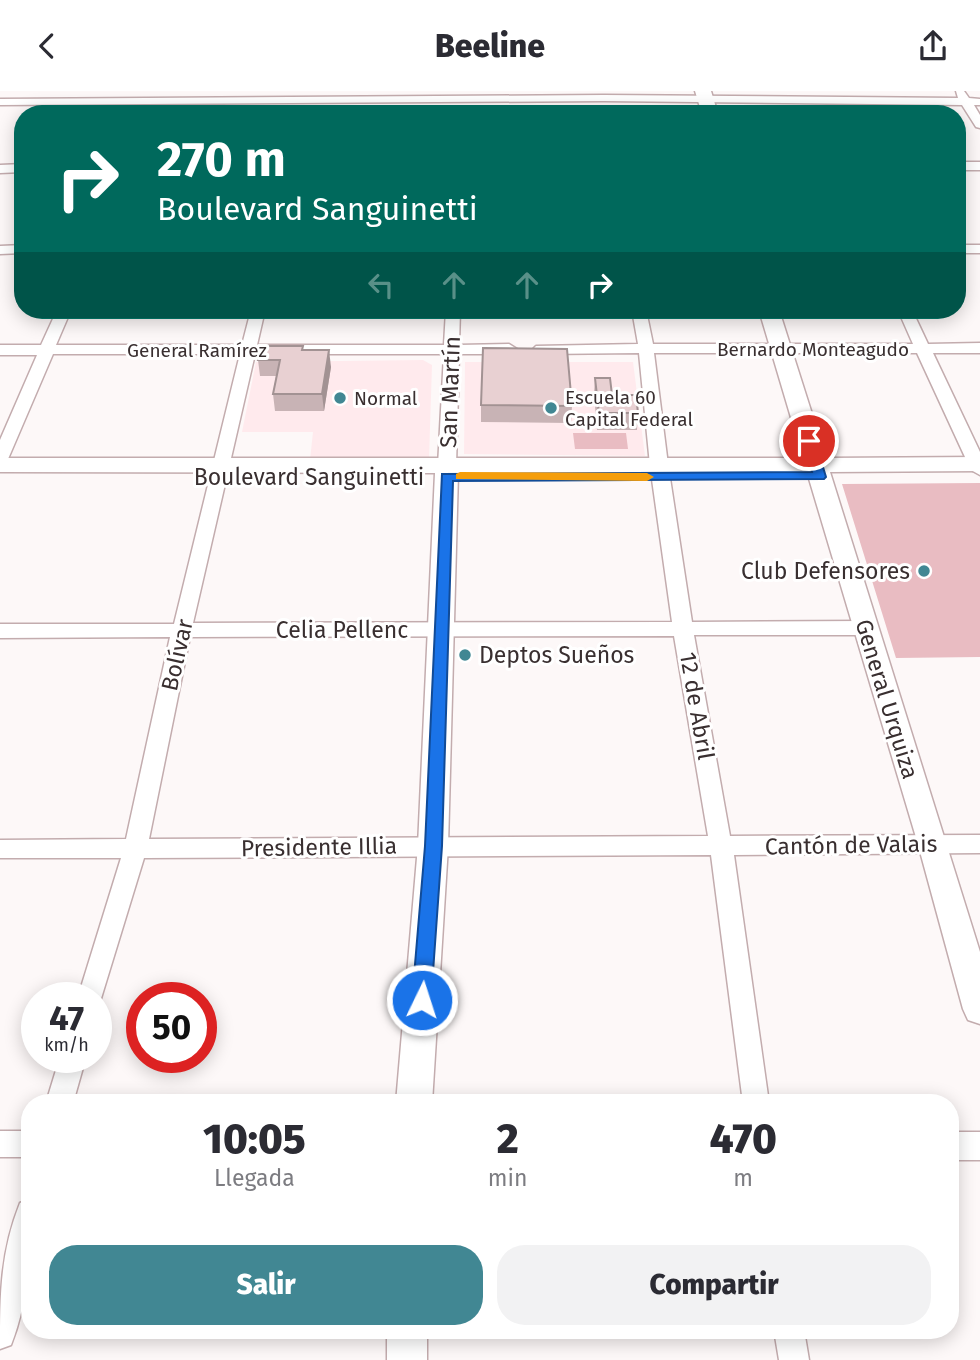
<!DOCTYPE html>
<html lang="es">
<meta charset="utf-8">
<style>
:root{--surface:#fff;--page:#f2f2f3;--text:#2b2b33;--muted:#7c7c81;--accent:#418793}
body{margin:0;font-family:"Fira Sans",sans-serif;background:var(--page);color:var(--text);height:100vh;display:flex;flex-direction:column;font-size:26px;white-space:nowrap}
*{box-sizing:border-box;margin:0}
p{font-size:23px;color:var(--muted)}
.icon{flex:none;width:38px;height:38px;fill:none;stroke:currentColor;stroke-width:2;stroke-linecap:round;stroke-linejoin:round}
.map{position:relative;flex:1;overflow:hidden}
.side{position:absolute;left:21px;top:1003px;width:938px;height:245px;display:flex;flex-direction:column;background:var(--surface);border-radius:28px;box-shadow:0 4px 18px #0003}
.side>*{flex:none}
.banner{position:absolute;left:14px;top:14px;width:952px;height:214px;border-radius:28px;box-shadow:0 4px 18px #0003;background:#00695c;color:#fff;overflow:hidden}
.speed{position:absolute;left:21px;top:891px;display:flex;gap:14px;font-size:35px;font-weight:700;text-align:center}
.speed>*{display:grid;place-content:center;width:91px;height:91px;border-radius:50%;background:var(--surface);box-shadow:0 4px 18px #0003;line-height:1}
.speed small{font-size:18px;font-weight:400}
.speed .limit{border:10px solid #d22;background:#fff;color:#111}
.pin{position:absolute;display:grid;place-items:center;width:60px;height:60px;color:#fff;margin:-30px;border:4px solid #fff;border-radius:50%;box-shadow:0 2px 7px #0007}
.me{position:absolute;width:77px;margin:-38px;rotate:4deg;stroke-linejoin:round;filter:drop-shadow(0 0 5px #0008)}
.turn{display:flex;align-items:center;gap:24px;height:147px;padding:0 28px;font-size:32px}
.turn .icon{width:91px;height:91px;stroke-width:2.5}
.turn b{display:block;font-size:49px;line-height:60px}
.lanes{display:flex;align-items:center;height:66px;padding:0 28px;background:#0003;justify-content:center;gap:35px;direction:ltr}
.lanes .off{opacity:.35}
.eta{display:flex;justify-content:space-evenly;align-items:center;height:119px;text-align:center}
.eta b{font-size:42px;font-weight:800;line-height:49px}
.action{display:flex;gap:14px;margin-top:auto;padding:14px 28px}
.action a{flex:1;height:80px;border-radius:28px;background:var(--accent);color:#fff;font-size:28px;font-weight:800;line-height:80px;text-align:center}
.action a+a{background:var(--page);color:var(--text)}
header{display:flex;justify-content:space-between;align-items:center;height:91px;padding:0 28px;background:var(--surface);font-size:32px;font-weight:800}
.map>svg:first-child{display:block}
</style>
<header><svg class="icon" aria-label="back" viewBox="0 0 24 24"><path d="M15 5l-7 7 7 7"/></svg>Beeline<svg class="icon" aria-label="share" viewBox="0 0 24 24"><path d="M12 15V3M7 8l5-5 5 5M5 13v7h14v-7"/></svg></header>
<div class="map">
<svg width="980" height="1269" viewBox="0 0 980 1269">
<rect width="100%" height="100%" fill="#fdf8f8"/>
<path fill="#ffeaed" d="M 423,269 L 432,274 L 429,368 L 310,369 L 313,341 L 242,341 L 256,271 Z
M 465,271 L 633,271 L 645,365 L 464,363 Z"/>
<path fill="#e9bcc2" d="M 573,342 L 626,342 L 628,358 L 575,358 Z
M 980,392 L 980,566 L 896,567 L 842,393 Z"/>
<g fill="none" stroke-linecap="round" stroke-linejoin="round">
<defs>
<path id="street" d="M 956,0 L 964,0 L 969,7 L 980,8 L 980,14 L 974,14 L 980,24 L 980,37 L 976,36 L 962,14 L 604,10 L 0,14 L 0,8 L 604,4 L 958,7 Z
M 957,71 L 980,71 L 980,79 L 957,79 Z
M 23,73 L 23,81 L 0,82 L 0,74 Z
M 23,154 L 23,162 L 0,163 L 0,155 Z
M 957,154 L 980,154 L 980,162 L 957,162 Z
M 57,219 L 71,219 L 56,254 L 242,254 L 251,219 L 265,219 L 257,254 L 444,254 L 446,219 L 460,219 L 459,254 L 509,253 L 517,258 L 509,263 L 459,263 L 456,375 L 447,380 L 438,375 L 444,263 L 255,263 L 193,532 L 672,531 L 650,374 L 639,262 L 541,263 L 533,258 L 536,255 L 638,253 L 632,219 L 646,219 L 653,253 L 913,253 L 898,219 L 912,219 L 928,253 L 980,252 L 980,262 L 933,262 L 980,361 L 980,384 L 971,379 L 917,262 L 654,262 L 668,374 L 692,531 L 864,530 L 871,532 L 874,537 L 871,542 L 864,544 L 694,544 L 730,745 L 980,744 L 980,762 L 734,764 L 769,1012 L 743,1012 L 711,764 L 144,767 L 99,914 L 96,915 L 96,906 L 78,906 L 121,767 L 0,767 L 0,749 L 126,748 L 170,546 L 0,547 L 0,533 L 174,533 L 240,263 L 53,263 L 8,368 L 0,373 L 0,349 L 37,264 L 0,264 L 0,254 L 41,254 ZM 674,545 L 708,745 L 149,748 L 190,546 Z
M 60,966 L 86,966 L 73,1012 L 46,1012 Z
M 0,1040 L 30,1040 L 30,1066 L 0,1066 Z
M 950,1041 L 980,1041 L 980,1069 L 950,1069 Z
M 30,1108 C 30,1158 30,1206 11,1254 L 0,1258 C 0,1206 0,1162 20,1112 Z
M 774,1239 L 804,1239 L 809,1269 L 779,1269 Z"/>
<path id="secondary" d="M 695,0 L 711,0 L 718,23 L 702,23 Z
M 759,219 L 779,219 L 826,367 L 980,366 L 980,380 L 830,381 L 980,861 L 980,933 L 968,929 L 963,918 L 918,753 L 807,381 L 458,382 L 448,755 L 432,1012 L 396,1012 L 418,755 L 435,382 L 0,381 L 0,367 L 803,367 Z
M 387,1239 L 427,1239 L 427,1269 L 387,1269 Z"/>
</defs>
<use href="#street" stroke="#c3acae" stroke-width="3"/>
<use href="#secondary" stroke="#c3acae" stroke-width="3"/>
<use href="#street" fill="#fff" fill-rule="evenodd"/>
<use href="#secondary" fill="#fff" fill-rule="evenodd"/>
</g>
<path fill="#c8b3b5" d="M 303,259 L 331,276 L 324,320 L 275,320 L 273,303 L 276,285 L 260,285 L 258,269 Z
M 595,287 L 612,304 L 638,322 L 637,339 L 597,339 L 594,303 Z
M 481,314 L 572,315 L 571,332 L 481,331 Z"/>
<path fill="#a29293" d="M 329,259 L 331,276 L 324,320 L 322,303 Z"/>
<path fill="#e8d0d2" stroke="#a29293" stroke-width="2" d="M 261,255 L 303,255 L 302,259 L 329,259 L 322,303 L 273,303 L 280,269 L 258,269 Z
M 483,257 L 567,258 L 572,315 L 481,314 Z
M 595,287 L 610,287 L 612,304 L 636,304 L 638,322 L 599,322 Z"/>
<path fill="#1a73e8" stroke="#114b97" stroke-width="2" d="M 809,346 L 815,350 L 826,386 L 824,388 L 453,390 L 442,755 L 431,909 L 428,915 L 422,918 L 415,915 L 412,909 L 425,755 L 442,383 L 812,381 L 803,350 Z"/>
<path fill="#f59e0b" d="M 460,381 L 647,382 L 654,386 L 647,390 L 456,388 L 456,383 Z"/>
<g fill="#418793" stroke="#fff" stroke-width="2.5">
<circle cx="340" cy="307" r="7"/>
<circle cx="551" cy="317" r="7"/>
<circle cx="924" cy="480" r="7"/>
<circle cx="465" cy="564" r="7"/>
</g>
<g text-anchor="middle" stroke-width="6" stroke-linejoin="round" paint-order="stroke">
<g font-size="19" fill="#392f30" stroke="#fff">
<text x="813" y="265">Bernardo Monteagudo</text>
<text x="197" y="266">General Ramírez</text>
</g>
<g font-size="19" fill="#392f30" stroke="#fff" text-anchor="start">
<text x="565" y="313">Escuela 60<tspan x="565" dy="22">Capital Federal</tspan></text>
<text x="354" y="314">Normal</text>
</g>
<g font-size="23" fill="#392f30" stroke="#fff">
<text transform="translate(450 301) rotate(-88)" y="8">San Martín</text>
<text x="309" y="394">Boulevard Sanguinetti</text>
<text x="342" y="547">Celia Pellenc</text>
<text transform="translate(177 564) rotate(-77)" y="8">Bolívar</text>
<text transform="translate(887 608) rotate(73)" y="8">General Urquiza</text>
<text transform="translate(697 615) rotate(80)" y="8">12 de Abril</text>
<text transform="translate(851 754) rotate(-1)" y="8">Cantón de Valais</text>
<text transform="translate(319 756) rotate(-1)" y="8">Presidente Illia</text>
</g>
<g font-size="23" fill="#392f30" stroke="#fff" text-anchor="end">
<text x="910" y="488">Club Defensores</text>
<text x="479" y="572" text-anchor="start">Deptos Sueños</text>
</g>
</g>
</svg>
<div class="speed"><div>47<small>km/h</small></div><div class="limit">50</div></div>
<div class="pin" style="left:809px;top:350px;background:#d93025"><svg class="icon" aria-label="arrive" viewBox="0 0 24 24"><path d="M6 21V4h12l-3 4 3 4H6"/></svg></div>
<svg class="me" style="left:422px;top:909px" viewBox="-20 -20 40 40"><circle r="17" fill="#1a73e8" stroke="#fff" stroke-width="3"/><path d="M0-11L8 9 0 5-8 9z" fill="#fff"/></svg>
<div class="banner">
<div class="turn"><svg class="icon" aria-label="right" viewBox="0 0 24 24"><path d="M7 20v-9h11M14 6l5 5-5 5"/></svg><div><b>270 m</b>Boulevard Sanguinetti</div></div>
<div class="lanes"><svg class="icon off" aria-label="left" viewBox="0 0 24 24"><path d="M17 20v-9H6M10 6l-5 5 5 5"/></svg><svg class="icon off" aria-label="ahead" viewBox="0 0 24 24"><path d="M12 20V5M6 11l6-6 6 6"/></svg><svg class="icon off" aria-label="ahead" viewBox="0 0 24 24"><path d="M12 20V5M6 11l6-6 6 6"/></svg><svg class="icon" aria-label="right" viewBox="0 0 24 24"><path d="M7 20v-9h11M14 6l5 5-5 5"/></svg></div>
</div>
<section class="side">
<div class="eta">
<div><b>10:05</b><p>Llegada</p></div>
<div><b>2</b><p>min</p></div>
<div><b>470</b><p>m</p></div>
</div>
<div class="action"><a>Salir</a><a>Compartir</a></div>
</section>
</div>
